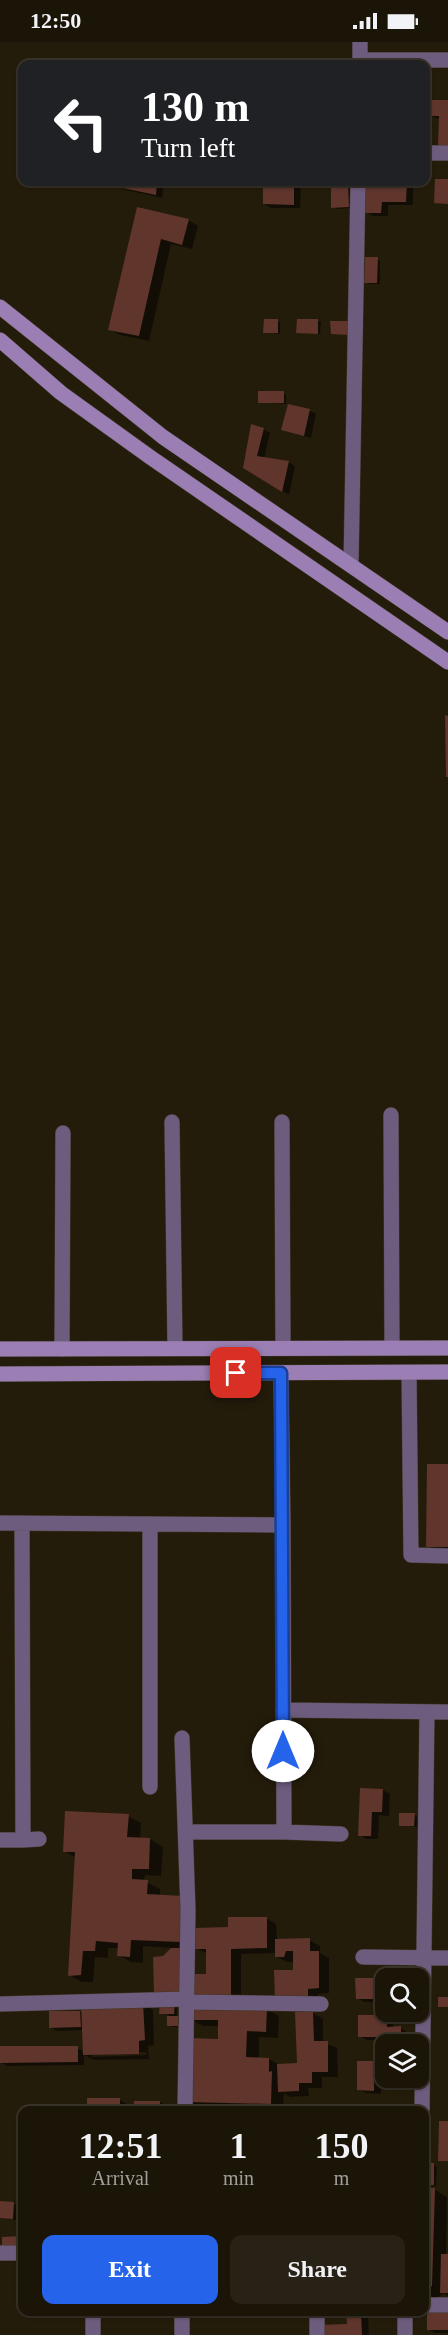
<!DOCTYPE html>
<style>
:root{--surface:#1b1508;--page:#282216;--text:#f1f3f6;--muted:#a09f9c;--line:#393429;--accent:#2563eb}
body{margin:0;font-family:"Times New Roman",serif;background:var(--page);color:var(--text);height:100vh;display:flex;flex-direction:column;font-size:22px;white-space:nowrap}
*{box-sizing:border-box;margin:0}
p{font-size:20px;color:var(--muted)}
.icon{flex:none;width:33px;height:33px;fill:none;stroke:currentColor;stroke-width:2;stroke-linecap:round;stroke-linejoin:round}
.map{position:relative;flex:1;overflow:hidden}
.sheet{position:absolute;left:18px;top:2064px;width:411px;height:210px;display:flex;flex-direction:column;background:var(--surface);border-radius:12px;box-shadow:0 2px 4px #0004,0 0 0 2px var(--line)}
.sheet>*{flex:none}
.banner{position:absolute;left:18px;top:18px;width:412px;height:126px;border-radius:12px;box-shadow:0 2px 4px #0004,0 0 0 2px var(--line);background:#202124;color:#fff;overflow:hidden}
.controls{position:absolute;left:375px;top:1926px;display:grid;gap:12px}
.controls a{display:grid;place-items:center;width:54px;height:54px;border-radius:12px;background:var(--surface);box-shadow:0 2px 4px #0004,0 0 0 2px var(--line);font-size:30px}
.pin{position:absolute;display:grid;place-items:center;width:51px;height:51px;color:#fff;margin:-26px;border-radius:12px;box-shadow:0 3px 9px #0006}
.me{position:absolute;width:66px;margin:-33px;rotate:0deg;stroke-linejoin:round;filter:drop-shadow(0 0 4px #0008)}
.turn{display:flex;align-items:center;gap:21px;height:126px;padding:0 24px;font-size:27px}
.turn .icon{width:78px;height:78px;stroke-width:2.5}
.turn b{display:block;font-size:42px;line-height:51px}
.eta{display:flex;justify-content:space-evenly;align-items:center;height:102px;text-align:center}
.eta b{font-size:36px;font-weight:800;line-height:42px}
.primary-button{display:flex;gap:12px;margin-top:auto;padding:12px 24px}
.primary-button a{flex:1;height:69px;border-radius:12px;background:var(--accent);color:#fff;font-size:24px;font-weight:800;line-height:69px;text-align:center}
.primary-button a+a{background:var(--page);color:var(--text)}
.status{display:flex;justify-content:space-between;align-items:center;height:42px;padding:0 30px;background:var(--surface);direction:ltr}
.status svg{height:16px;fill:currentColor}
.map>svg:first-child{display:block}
</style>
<div class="status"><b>12:50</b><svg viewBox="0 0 49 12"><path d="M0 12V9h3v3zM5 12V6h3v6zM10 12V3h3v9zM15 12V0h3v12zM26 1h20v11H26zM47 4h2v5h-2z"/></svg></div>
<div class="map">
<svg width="448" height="2293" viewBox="0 0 448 2293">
<rect width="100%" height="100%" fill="#241c0b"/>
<path fill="#0007" fill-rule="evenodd" d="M 448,60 L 446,106 L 440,102 L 440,77 L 427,73 Z
M 120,140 L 164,140 L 162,156 L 126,148 L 119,144 Z
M 264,140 L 301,140 L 300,166 L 271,166 L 264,162 Z
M 366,140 L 411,140 L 413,141 L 413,163 L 388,163 L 388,174 L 373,174 L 366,170 Z
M 348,142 L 351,144 L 351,166 L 336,167 L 333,165 Z
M 138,167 L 188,178 L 198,184 L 192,207 L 171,202 L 149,299 L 120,293 L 110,287 Z
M 377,217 L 380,219 L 380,242 L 369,242 L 365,240 Z
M 277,279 L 280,280 L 280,292 L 264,290 Z
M 318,279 L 321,280 L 320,292 L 298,290 Z
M 283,351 L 286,353 L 286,362 L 260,360 Z
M 309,368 L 316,372 L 311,396 L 283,387 Z
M 263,387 L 270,391 L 264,417 L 289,420 L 295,424 L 289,453 L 245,425 Z
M 448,1424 L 448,1510 L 438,1509 L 428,1504 Z
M 383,1748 L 390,1752 L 389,1774 L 379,1773 L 378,1797 L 366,1797 L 360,1793 Z
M 414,1773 L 417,1774 L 417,1785 L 401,1783 Z
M 128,1774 L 141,1781 L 140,1797 L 150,1797 L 163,1805 L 161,1834 L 145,1833 L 144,1839 L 160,1847 L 160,1854 L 183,1855 L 195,1862 L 194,1887 L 230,1887 L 266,1876 L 276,1882 L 277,1899 L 309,1898 L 320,1904 L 320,1911 L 329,1916 L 329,1951 L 318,1952 L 318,1963 L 286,1963 L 295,1930 L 295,1920 L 287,1920 L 277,1915 L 276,1911 L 241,1912 L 241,1959 L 204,1959 L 208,1934 L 208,1912 L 193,1905 L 193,1907 L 177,1906 L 186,1911 L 164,1916 L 173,1906 L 143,1904 L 143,1921 L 131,1920 L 119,1913 L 119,1906 L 108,1906 L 108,1916 L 95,1915 L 93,1940 L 82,1940 L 69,1933 L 76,1816 L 64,1809 Z
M 386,1937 L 386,1960 L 364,1960 L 357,1956 Z
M 143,1962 L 153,1968 L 154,2003 L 148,2004 L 149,2017 L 94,2018 L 84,2013 L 84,2023 L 7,2024 L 0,2020 L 0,2006 L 77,2006 L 84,2010 L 84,1988 L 57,1989 L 50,1985 L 80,1970 L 83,1972 ZM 146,2010 L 147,2013 L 92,2015 L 92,2012 Z
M 177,1963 L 177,1975 L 181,1977 L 181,1985 L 172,1985 L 169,1983 L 169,1973 L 161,1971 Z
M 266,1967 L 279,1974 L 278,1996 L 259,1995 L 259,2017 L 269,2017 L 280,2023 L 298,2023 L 313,1971 L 323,1977 L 323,2000 L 337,2006 L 338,2035 L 322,2035 L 322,2046 L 308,2046 L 309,2054 L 290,2055 L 284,2051 L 283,2068 L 201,2066 L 188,2059 L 219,1998 L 219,1984 L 203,1984 L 190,1977 Z
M 386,1974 L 393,1978 L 393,1986 L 400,1986 L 407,1990 L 407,1998 L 367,1998 L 360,1994 Z
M 374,2020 L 381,2024 L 381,2052 L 366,2051 L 359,2047 Z
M 88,2058 L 120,2058 L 132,2065 L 132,2068 L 88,2068 Z
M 160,2060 L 167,2064 L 167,2068 L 136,2068 L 135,2061 Z
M 424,2122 L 437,2124 L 436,2144 L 424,2144 Z
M 424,2147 L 434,2147 L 447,2155 L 446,2214 L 448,2214 L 448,2254 L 444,2251 L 430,2260 L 424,2260 Z
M 13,2162 L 16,2163 L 16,2178 L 1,2175 Z
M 448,2266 L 448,2291 L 435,2291 L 428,2287 Z
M 348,2270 L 362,2270 L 368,2273 L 369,2293 L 321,2293 L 348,2284 Z"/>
<path fill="#5f352c" d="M 426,58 L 448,58 L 448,104 L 438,103 L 439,74 L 426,74 Z
M 435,137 L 448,137 L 448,162 L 434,161 Z
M 119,140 L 157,140 L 156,153 L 118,145 Z
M 263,140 L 294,140 L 294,163 L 263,162 Z
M 364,140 L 407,140 L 406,160 L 382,160 L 381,171 L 364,171 Z
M 348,141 L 349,165 L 331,166 L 331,142 Z
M 137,165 L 189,177 L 182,203 L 161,197 L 139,294 L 108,288 Z
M 365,215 L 378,215 L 377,241 L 364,241 Z
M 264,277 L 278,277 L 278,291 L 263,291 Z
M 297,277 L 318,277 L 318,292 L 296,291 Z
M 330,279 L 350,279 L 349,293 L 331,292 Z
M 258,349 L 284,349 L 284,361 L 258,361 Z
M 288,362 L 310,367 L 304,394 L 281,388 Z
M 251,382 L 264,386 L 257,414 L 289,419 L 282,450 L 243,426 Z
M 445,673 L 448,674 L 448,735 L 446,735 Z
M 427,1422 L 448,1422 L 448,1505 L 426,1505 Z
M 360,1746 L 383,1747 L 382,1770 L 372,1770 L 371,1794 L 358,1794 Z
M 65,1769 L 129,1772 L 127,1795 L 150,1796 L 149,1827 L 132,1827 L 132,1837 L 148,1838 L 147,1852 L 183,1854 L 181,1900 L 131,1898 L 130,1915 L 117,1914 L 118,1901 L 96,1899 L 95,1909 L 83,1909 L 81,1933 L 68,1934 L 75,1810 L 63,1810 Z
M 399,1771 L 415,1771 L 414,1784 L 399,1784 Z
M 228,1875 L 267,1875 L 267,1906 L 231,1907 L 231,1954 L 193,1954 L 192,1932 L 206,1932 L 206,1907 L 194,1907 L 194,1886 L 228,1885 Z
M 310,1896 L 310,1909 L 319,1909 L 319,1946 L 308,1947 L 308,1958 L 275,1958 L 274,1928 L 293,1928 L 293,1909 L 286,1909 L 284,1915 L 275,1915 L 275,1897 Z
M 171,1906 L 180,1906 L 183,1943 L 179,1952 L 154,1952 L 153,1915 L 163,1914 Z
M 355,1936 L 386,1936 L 386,1957 L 356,1957 Z
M 438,1955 L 448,1955 L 448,1965 L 438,1965 Z
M 160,1959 L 175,1959 L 174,1972 L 159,1972 Z
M 143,1960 L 145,1998 L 139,1999 L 139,2012 L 83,2013 L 81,1962 Z
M 189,1963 L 267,1965 L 266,1990 L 247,1989 L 246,2015 L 269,2016 L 269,2030 L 272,2029 L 271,2062 L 187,2060 L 188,1996 L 218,1997 L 218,1978 L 189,1978 Z
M 49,1969 L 80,1969 L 81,1985 L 49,1986 Z
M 295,1970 L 313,1970 L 314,1999 L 328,1999 L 328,2030 L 312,2030 L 312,2041 L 299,2041 L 299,2049 L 278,2050 L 277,2022 L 297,2021 Z
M 358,1973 L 386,1973 L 387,1985 L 401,1984 L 401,1995 L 358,1995 Z
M 167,1974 L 178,1974 L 178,1984 L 167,1984 Z
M 0,2004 L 78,2004 L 78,2020 L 0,2021 Z
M 357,2019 L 374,2019 L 374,2049 L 357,2048 Z
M 87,2056 L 120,2056 L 120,2068 L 87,2068 Z
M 134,2059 L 160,2059 L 160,2068 L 134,2068 Z
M 439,2079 L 448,2079 L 448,2119 L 438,2119 Z
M 424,2121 L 434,2121 L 434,2143 L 424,2143 Z
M 424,2146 L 435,2146 L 432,2244 L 424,2249 Z
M 0,2159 L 14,2160 L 13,2177 L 0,2176 Z
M 22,2194 L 22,2206 L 2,2207 L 2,2195 Z
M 441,2212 L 448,2212 L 448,2251 L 440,2251 Z
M 427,2265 L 448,2265 L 448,2288 L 427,2288 Z
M 346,2270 L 361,2270 L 362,2293 L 320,2293 L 320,2283 L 347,2282 Z"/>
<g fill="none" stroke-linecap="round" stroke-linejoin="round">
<defs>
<path id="street" d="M 360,0 L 360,22
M 360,18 L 448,18
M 426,111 L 448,111
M 351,523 L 358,140
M 391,1073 L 392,1306
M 172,1080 L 175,1306
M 282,1080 L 283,1306
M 62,1307 L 63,1091
M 409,1331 L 411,1513 L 448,1514
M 0,1481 L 283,1483 L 281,1331
M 283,1668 L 448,1670
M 182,1696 L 188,1868 L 185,2068
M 150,1745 L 150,1482
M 192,1790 L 284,1790 L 283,1483
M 284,1790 L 341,1792
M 0,1798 L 23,1798 L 22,1481
M 23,1798 L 39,1797
M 363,1915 L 448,1916
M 187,1960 L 321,1962
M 0,1962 L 187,1957
M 422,2068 L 427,1670
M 0,2211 L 22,2211
M 424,2263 L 448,2263
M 405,2270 L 405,2293
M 93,2293 L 93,2275 L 96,2270
M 182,2293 L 182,2270
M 317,2293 L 317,2270"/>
<path id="secondary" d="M 0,265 L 163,395 L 448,590
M 0,298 L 61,351 L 150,415 L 448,620
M 0,1307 L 448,1306
M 0,1332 L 448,1330"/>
</defs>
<use href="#street" stroke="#3f3827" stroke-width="16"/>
<use href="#secondary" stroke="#3f3827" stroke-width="16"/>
<use href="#street" stroke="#6d5c7d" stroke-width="15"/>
<use href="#secondary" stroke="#9b7fb4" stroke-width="15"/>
</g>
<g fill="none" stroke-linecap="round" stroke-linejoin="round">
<defs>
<path id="route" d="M 236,1331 L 281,1331 L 283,1709"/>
</defs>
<use href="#route" stroke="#184099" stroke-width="15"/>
<use href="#route" stroke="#2563eb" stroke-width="10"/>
</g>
</svg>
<div class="controls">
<a><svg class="icon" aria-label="search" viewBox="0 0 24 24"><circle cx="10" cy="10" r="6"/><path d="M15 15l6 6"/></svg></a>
<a><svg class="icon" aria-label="layers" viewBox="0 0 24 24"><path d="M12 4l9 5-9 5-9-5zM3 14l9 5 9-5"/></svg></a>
</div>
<div class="pin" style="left:236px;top:1331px;background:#d93025"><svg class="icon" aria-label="arrive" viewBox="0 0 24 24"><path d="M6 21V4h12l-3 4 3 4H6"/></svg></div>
<svg class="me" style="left:283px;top:1709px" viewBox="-20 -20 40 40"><circle r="19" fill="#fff"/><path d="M0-13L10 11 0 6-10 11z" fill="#2563eb"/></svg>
<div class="banner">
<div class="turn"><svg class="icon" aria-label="left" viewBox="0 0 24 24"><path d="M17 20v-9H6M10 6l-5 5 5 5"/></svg><div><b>130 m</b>Turn left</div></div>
</div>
<section class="sheet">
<div class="eta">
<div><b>12:51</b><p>Arrival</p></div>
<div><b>1</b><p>min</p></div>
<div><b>150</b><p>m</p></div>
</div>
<div class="primary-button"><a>Exit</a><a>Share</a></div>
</section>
</div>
